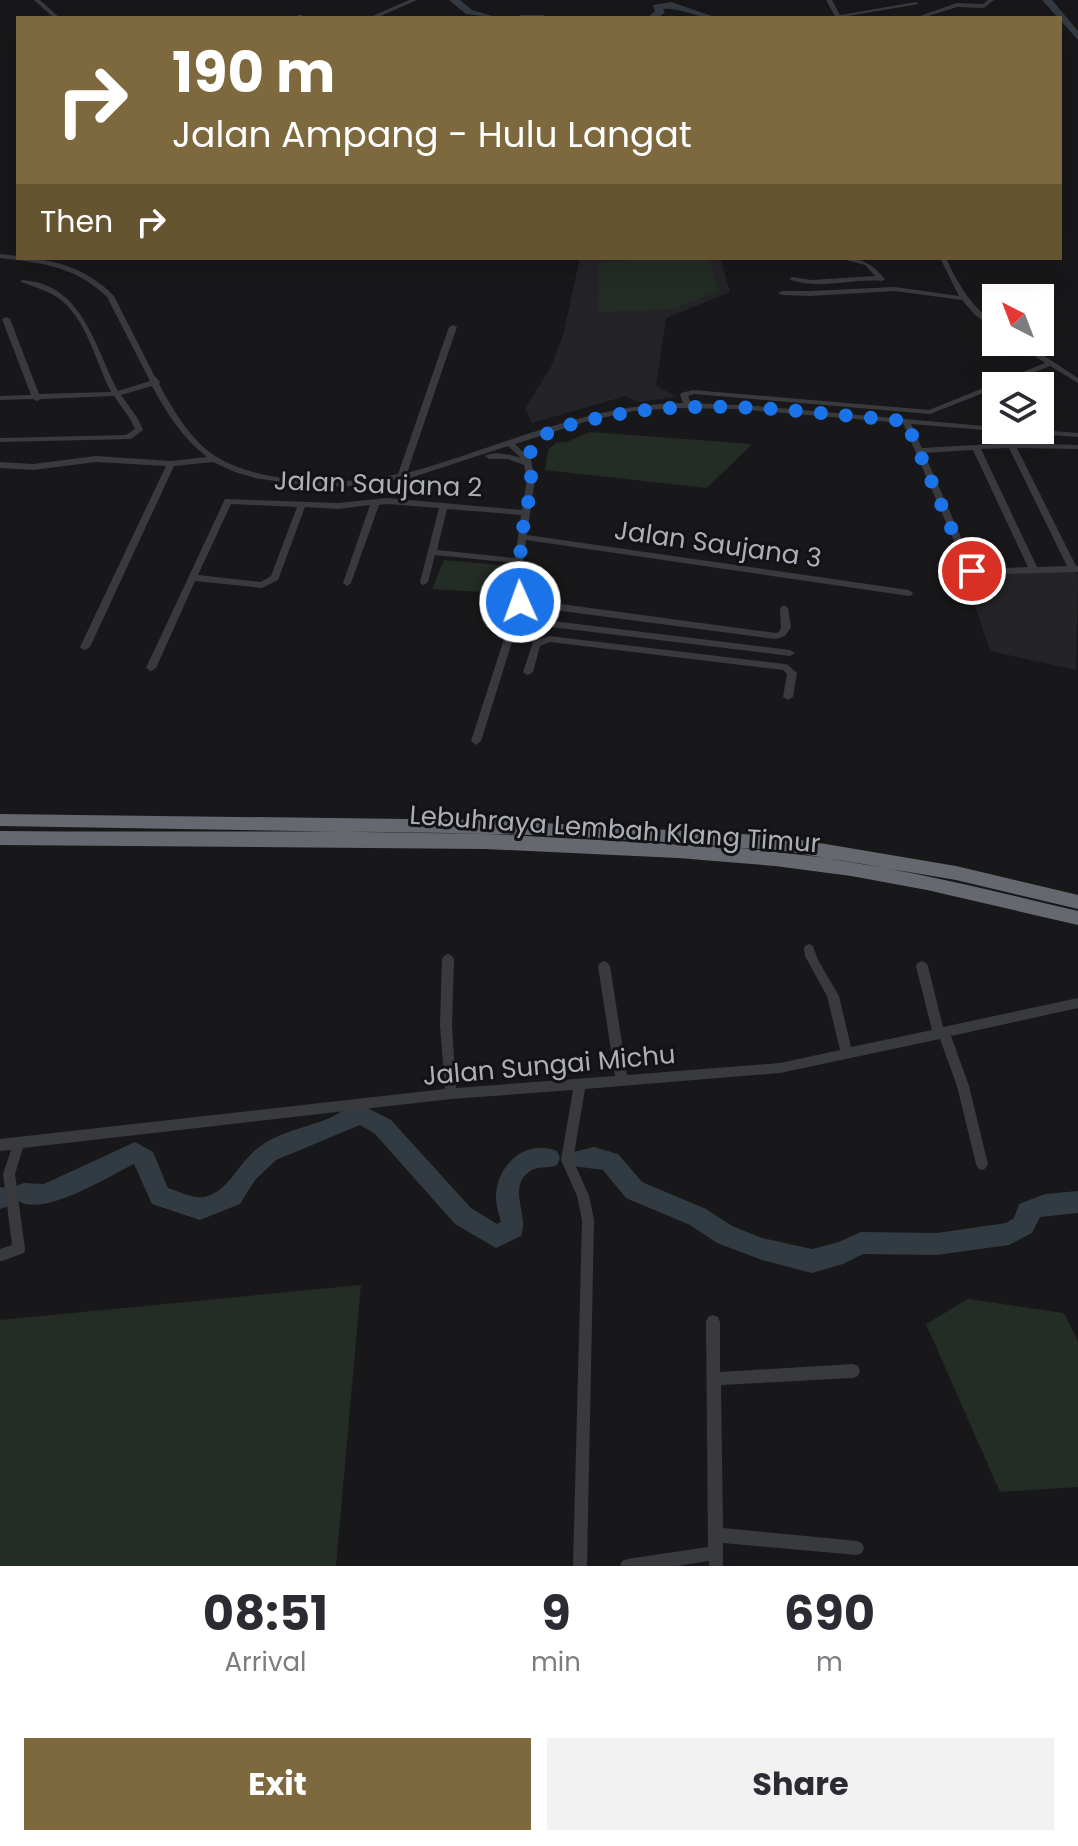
<!DOCTYPE html>
<style>
:root{--surface:#fff;--page:#f2f2f3;--text:#2b2b33;--muted:#7c7c81;--accent:#7d693d}
body{margin:0;font-family:Poppins,sans-serif;background:var(--page);color:var(--text);height:100vh;display:flex;flex-direction:column;font-size:30px;white-space:nowrap}
*{box-sizing:border-box;margin:0}
p{font-size:26px;color:var(--muted)}
.icon{flex:none;width:44px;height:44px;fill:none;stroke:currentColor;stroke-width:2;stroke-linecap:round;stroke-linejoin:round}
.map{position:relative;height:1566px;overflow:hidden}
.drawer{display:flex;flex-direction:column;background:var(--surface);flex:1}
.drawer>*{flex:none}
.hud{position:absolute;left:16px;top:16px;width:1046px;height:244px;border-radius:0px;box-shadow:0 8px 32px #0002;background:#7d693d;color:#fff;overflow:hidden}
.needle{width:52px;rotate:318deg}
.tools{position:absolute;left:982px;top:284px;display:grid;gap:16px}
.tools a{display:grid;place-items:center;width:72px;height:72px;border-radius:0px;background:var(--surface);box-shadow:0 8px 32px #0002;font-size:40px}
.pin{position:absolute;display:grid;place-items:center;width:68px;height:68px;color:#fff;margin:-34px;border:4px solid #fff;border-radius:50%;box-shadow:0 2px 8px #0007}
.me{position:absolute;width:88px;margin:-44px;rotate:358deg;stroke-linejoin:round;filter:drop-shadow(0 0 6px #0008)}
.turn{display:flex;align-items:center;gap:28px;height:168px;padding:0 24px;font-size:36px}
.turn .icon{width:104px;height:104px;stroke-width:2.5}
.turn b{display:block;font-size:56px;line-height:68px}
.then{display:flex;align-items:center;height:76px;padding:0 24px;background:#0003;gap:16px;font-size:30px}
.eta{display:flex;justify-content:space-evenly;align-items:center;height:136px;text-align:center}
.eta b{font-size:48px;font-weight:700;line-height:56px}
.primary-button{display:flex;gap:16px;margin-top:auto;padding:16px 24px}
.primary-button a{flex:1;height:92px;border-radius:0px;background:var(--accent);color:#fff;font-size:32px;font-weight:700;line-height:92px;text-align:center}
.primary-button a+a{background:var(--page);color:var(--text)}
.map>svg:first-child{display:block}
</style>
<div class="map">
<svg width="1078" height="1566" viewBox="0 0 1078 1566">
<rect width="100%" height="100%" fill="#18181a"/>
<path fill="#242427" d="M 580,258 L 720,258 L 730,292 L 666,318 L 656,386 L 677,397 L 637,402 L 626,396 L 532,423 L 525,408 L 551,367 L 563,335 Z
M 1071,571 L 1078,574 L 1076,670 L 990,651 L 965,576 Z"/>
<path fill="#242c26" d="M 659,258 L 709,258 L 719,291 L 673,309 L 599,312 L 598,263 Z
M 589,432 L 752,444 L 707,488 L 545,470 L 548,450 L 556,443 L 567,442 Z
M 444,560 L 511,566 L 498,593 L 432,589 Z
M 361,1285 L 336,1566 L 0,1566 L 0,1320 Z
M 968,1299 L 1064,1313 L 1078,1341 L 1078,1487 L 1000,1492 L 926,1324 Z"/>
<g fill="none" stroke-linecap="round" stroke-linejoin="round">
<path fill="#323a42" fill-rule="evenodd" d="M 449,0 L 460,0 L 472,10 L 499,18 L 466,14 Z
M 1042,0 L 1052,0 L 1078,31 L 1078,40 Z
M 671,2 L 712,16 L 714,18 C 696,18 680,7 663,9 L 665,12 L 658,18 L 647,18 L 655,11 L 653,5 Z
M 521,15 L 543,15 L 548,18 L 516,18 Z
M 362,1105 L 391,1120 L 471,1208 L 497,1224 L 501,1222 C 499,1214 496,1205 496,1197 C 496,1165 526,1138 557,1151 L 560,1158 L 557,1165 C 548,1169 539,1166 532,1170 C 505,1186 530,1215 521,1236 L 496,1248 L 455,1224 L 375,1134 L 360,1125 L 276,1160 L 255,1180 L 240,1204 L 200,1220 L 152,1204 L 134,1164 C 109,1176 37,1222 15,1198 L 12,1205 L 0,1209 L 0,1187 L 12,1189 L 13,1193 L 16,1186 L 24,1183 L 44,1184 L 135,1142 L 153,1152 L 168,1188 C 178,1191 193,1199 204,1197 C 229,1192 238,1163 258,1148 C 277,1133 300,1129 322,1121 C 337,1116 345,1107 362,1105 Z
M 594,1147 L 618,1154 L 642,1182 L 706,1209 L 732,1226 L 762,1238 L 812,1249 L 839,1242 L 861,1232 L 937,1233 L 1006,1223 L 1014,1218 L 1019,1204 L 1045,1194 L 1078,1191 L 1078,1213 L 1040,1217 L 1032,1233 L 1009,1245 L 937,1255 L 863,1254 L 843,1264 L 812,1273 L 762,1260 L 717,1243 L 690,1225 L 626,1198 L 603,1170 L 573,1166 L 570,1159 L 573,1152 Z"/>
<path fill="#393a3e" fill-rule="evenodd" d="M 34,0 L 40,0 L 60,18 L 54,18 Z
M 409,0 L 417,0 L 376,18 L 368,18 Z
M 826,0 L 832,0 L 840,15 L 916,2 L 919,4 L 836,18 Z
M 988,0 L 994,0 L 984,8 L 957,7 L 922,18 L 914,18 L 957,3 L 983,4 Z
M 298,15 L 302,15 L 303,18 L 297,18 Z
M 0,254 L 18,256 L 18,258 C 54,258 88,269 114,296 L 154,375 L 160,382 L 159,384 C 172,408 188,436 211,453 C 247,480 318,484 361,480 C 374,479 386,476 398,474 L 449,327 L 453,325 L 457,327 L 407,473 C 498,448 587,404 683,403 L 680,395 L 681,393 L 693,390 L 929,410 L 1045,363 L 1014,342 L 1023,342 L 1078,378 L 1078,383 L 1050,366 L 1000,386 L 996,386 L 996,388 L 930,414 L 694,394 L 688,396 L 691,403 L 756,406 L 996,427 L 996,430 L 999,430 L 996,431 L 911,424 L 922,448 L 1012,443 L 1078,445 L 1078,449 L 1017,448 L 1076,566 L 1078,566 L 1078,572 L 975,575 L 967,571 L 903,423 L 736,409 L 675,408 L 634,411 L 588,421 L 515,444 L 531,460 L 535,479 L 527,535 L 909,590 L 913,593 L 912,595 L 909,596 L 526,540 L 523,561 L 524,599 L 776,633 L 779,632 L 781,627 L 780,608 L 784,605 L 788,608 L 791,627 L 785,636 L 776,639 L 523,606 L 520,617 L 790,650 L 795,653 L 790,656 L 518,623 L 481,741 L 476,745 L 471,741 L 516,602 L 515,563 L 435,555 L 428,582 L 424,585 L 421,584 L 420,582 L 439,508 L 387,504 L 379,505 L 351,583 L 347,586 L 343,583 L 370,505 L 338,509 L 305,507 L 278,580 L 262,588 L 195,581 L 156,668 L 151,671 L 146,668 L 225,499 L 338,503 L 387,498 L 522,510 L 527,479 L 524,465 L 508,459 L 489,459 L 485,456 C 495,450 510,455 521,458 L 508,446 L 401,481 L 398,479 L 362,486 L 314,487 L 255,478 L 235,472 L 213,462 L 174,466 L 90,647 L 85,650 L 82,649 L 80,647 L 166,466 L 96,462 L 33,470 L 0,468 L 0,462 L 33,464 L 96,456 L 171,461 L 207,457 C 183,439 166,412 152,386 L 121,395 L 138,419 L 143,430 L 131,439 L 0,442 L 0,438 L 126,435 L 135,429 L 130,419 L 114,396 L 41,399 L 37,401 L 33,399 L 0,400 L 0,396 L 31,395 L 2,319 L 6,317 L 10,319 L 39,394 L 111,392 C 95,361 87,318 57,297 C 45,290 33,286 21,282 L 21,280 C 83,283 94,346 118,391 L 150,381 L 107,297 C 75,266 42,263 0,258 ZM 1009,448 L 1067,566 L 1037,567 L 981,449 ZM 973,450 L 1028,567 L 977,569 L 974,567 L 924,453 ZM 231,504 L 297,507 L 271,576 L 261,582 L 198,575 ZM 447,509 L 521,515 L 515,558 L 437,550 Z
M 839,258 C 862,258 870,262 885,279 L 882,281 C 852,278 817,291 789,279 L 792,277 L 811,280 L 875,276 L 865,265 Z
M 940,258 L 946,258 C 958,285 972,307 996,325 L 996,330 L 975,315 L 962,300 L 895,291 L 810,296 L 782,295 L 778,293 L 782,291 L 810,291 L 895,287 L 959,296 Z
M 1002,430 L 1040,430 L 1078,433 L 1078,437 L 1006,432 Z
M 549,636 L 785,664 L 788,665 L 797,673 L 793,697 L 788,700 L 783,697 L 787,674 L 783,670 L 550,642 L 540,646 L 533,672 L 528,675 L 525,674 L 523,672 L 533,642 Z
M 809,944 L 813,946 L 818,960 L 839,996 L 851,1047 L 932,1030 L 916,966 L 918,963 L 922,961 L 926,963 L 928,966 L 943,1027 L 1078,998 L 1078,1008 L 951,1036 L 969,1086 L 988,1164 L 986,1168 L 982,1170 L 978,1168 L 976,1164 L 957,1086 L 940,1039 L 780,1073 L 585,1089 L 573,1160 L 589,1196 L 594,1220 L 587,1566 L 573,1566 L 582,1220 L 577,1196 L 561,1160 L 573,1090 L 451,1099 L 23,1148 L 15,1174 L 25,1249 L 24,1253 L 2,1261 L 0,1261 L 0,1249 L 12,1245 L 3,1174 L 11,1150 L 0,1151 L 0,1139 L 445,1089 L 440,1025 L 442,959 L 444,956 L 448,954 L 452,956 L 454,959 L 452,1025 L 456,1088 L 615,1076 L 598,966 L 600,963 L 604,961 L 608,963 L 610,966 L 627,1075 L 780,1063 L 840,1050 L 827,996 L 805,956 L 804,949 L 805,946 Z
M 713,1315 L 718,1317 L 720,1322 L 720,1372 L 853,1364 L 858,1366 L 860,1371 L 858,1376 L 853,1378 L 721,1385 L 723,1528 L 857,1541 L 862,1543 L 864,1548 L 862,1553 L 857,1555 L 723,1543 L 723,1566 L 709,1566 L 709,1561 L 677,1566 L 620,1566 L 622,1561 L 627,1559 L 708,1547 L 706,1322 L 708,1317 Z"/>
<path fill="#66686f" fill-rule="evenodd" d="M 0,814 L 488,820 L 778,836 L 956,866 L 1078,895 L 1078,909 L 956,880 L 778,850 L 488,834 L 0,826 Z
M 0,831 C 267,834 546,823 811,856 C 901,868 990,890 1078,911 L 1078,925 L 927,890 L 851,876 L 775,866 L 678,858 L 485,849 L 0,845 Z"/>
</g>
<g fill="none" stroke-linecap="round" stroke-linejoin="round">
<path stroke="#1a73e8" stroke-width="14" stroke-dasharray="0 25.2" d="M 520,602 C 520,580 519,558 522,535 C 524,518 530,500 531,481 C 532,468 525,459 533,447 C 543,430 568,425 586,421 C 694,394 797,412 906,421 L 968,568 L 972,571"/>
</g>
<g text-anchor="middle" stroke-width="6" stroke-linejoin="round" paint-order="stroke">
<g font-size="26" fill="#acafb8" stroke="#131315">
<text transform="translate(378 484) rotate(2)" y="9">Jalan Saujana 2</text>
<text transform="translate(718 544) rotate(8)" y="9">Jalan Saujana 3</text>
<text transform="translate(615 829) rotate(4)" y="9">Lebuhraya Lembah Klang Timur</text>
<text transform="translate(549 1065) rotate(-5)" y="9">Jalan Sungai Michu</text>
</g>
</g>
</svg>
<div class="tools">
<a><svg class="needle" viewBox="-14 -14 28 28"><path d="M0-13l5 13h-10z" fill="#e53935"/><path d="M0 13l5-13h-10z" fill="#7c7c81"/></svg></a>
<a><svg class="icon" aria-label="layers" viewBox="0 0 24 24"><path d="M12 4l9 5-9 5-9-5zM3 14l9 5 9-5"/></svg></a>
</div>
<div class="pin" style="left:972px;top:571px;background:#d93025"><svg class="icon" aria-label="arrive" viewBox="0 0 24 24"><path d="M6 21V4h12l-3 4 3 4H6"/></svg></div>
<svg class="me" style="left:520px;top:602px" viewBox="-20 -20 40 40"><circle r="17" fill="#1a73e8" stroke="#fff" stroke-width="3"/><path d="M0-11L8 9 0 5-8 9z" fill="#fff"/></svg>
<div class="hud">
<div class="turn"><svg class="icon" aria-label="right" viewBox="0 0 24 24"><path d="M7 20v-9h11M14 6l5 5-5 5"/></svg><div><b>190 m</b>Jalan Ampang - Hulu Langat</div></div>
<div class="then">Then<svg class="icon" aria-label="right" viewBox="0 0 24 24"><path d="M7 20v-9h11M14 6l5 5-5 5"/></svg></div>
</div>
</div>
<section class="drawer">
<div class="eta">
<div><b>08:51</b><p>Arrival</p></div>
<div><b>9</b><p>min</p></div>
<div><b>690</b><p>m</p></div>
</div>
<div class="primary-button"><a>Exit</a><a>Share</a></div>
</section>
